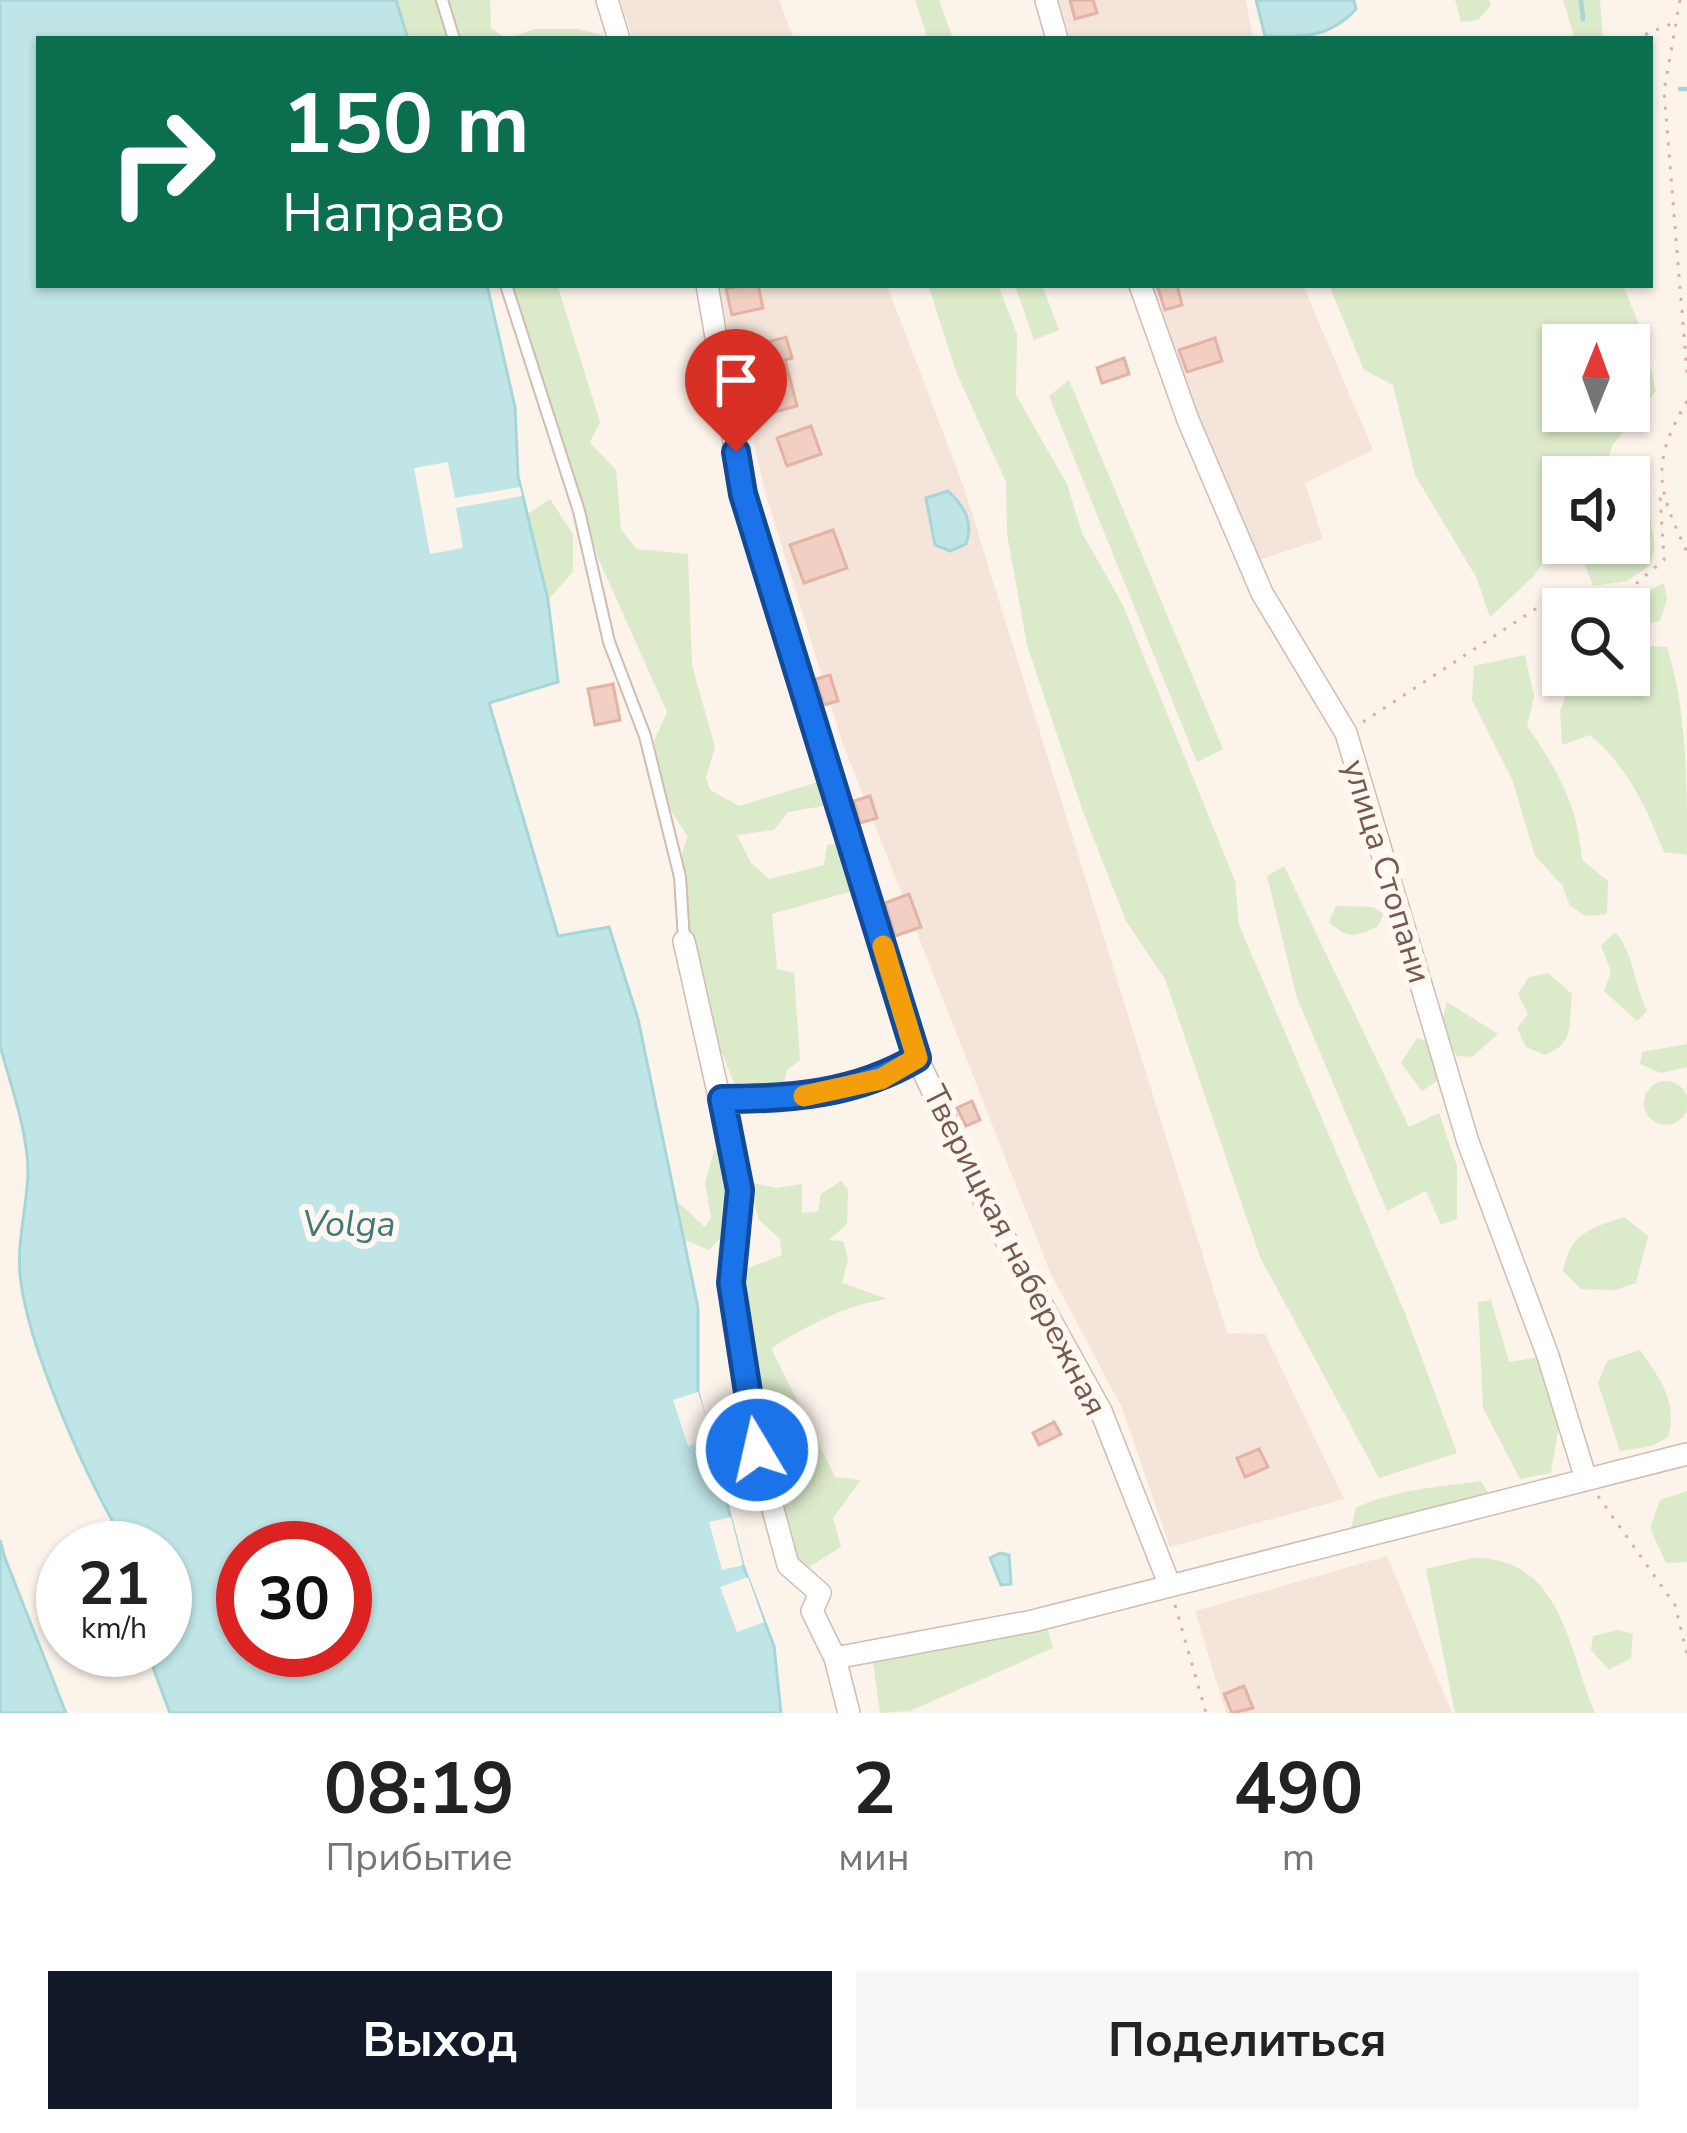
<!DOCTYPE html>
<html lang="ru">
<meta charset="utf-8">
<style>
:root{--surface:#fff;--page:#f6f6f6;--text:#222;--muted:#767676;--accent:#111827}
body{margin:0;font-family:"Nunito Sans",sans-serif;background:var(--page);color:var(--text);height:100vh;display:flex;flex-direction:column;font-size:45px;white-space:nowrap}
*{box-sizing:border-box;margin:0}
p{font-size:39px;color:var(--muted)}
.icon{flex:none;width:66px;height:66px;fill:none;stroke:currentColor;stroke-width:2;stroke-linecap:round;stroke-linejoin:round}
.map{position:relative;height:1713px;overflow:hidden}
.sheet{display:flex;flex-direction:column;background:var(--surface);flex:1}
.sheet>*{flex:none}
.banner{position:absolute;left:36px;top:36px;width:1617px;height:252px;border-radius:0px;box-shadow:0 3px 9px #0004;background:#0b6e4f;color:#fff;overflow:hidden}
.needle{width:78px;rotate:1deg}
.fabs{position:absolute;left:1542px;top:324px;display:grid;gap:24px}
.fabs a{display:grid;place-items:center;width:108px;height:108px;border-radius:0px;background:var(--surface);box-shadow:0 3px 9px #0004;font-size:60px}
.speed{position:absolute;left:36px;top:1521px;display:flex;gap:24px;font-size:60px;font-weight:700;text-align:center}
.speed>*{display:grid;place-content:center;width:156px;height:156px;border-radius:50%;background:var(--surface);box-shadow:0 3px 9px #0004;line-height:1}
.speed small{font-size:30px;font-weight:400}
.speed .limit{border:18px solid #d22;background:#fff;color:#111}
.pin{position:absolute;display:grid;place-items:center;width:102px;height:102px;color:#fff;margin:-123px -51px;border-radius:50% 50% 50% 0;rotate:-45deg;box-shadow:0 0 12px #0007}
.pin .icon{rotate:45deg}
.me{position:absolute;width:132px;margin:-66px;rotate:351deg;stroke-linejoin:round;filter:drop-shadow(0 0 9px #0008)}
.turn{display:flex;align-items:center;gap:42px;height:252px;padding:0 48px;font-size:54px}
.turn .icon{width:156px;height:156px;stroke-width:2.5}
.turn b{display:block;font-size:84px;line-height:102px}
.eta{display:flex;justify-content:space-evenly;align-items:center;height:204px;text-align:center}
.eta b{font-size:72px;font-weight:700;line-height:84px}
.button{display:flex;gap:24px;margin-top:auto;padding:24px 48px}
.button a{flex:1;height:138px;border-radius:0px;background:var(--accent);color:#fff;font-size:48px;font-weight:700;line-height:138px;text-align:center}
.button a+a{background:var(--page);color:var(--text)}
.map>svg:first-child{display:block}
</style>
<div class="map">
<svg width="1687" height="1713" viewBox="0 0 1687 1713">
<rect width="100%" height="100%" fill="#fcf3eb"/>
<path fill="#f4e4d9" d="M 620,0 L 779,0 L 794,39 L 633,39 Z
M 1059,0 L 1246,0 L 1253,39 L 1070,39 Z
M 718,285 L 887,285 L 963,485 L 1227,1333 L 1265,1334 L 1344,1499 L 1170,1547 L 1122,1408 L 1050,1272 L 843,744 L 765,492 Z
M 1149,285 L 1303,285 L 1373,450 L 1305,483 L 1323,539 L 1255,561 Z
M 1387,1556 L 1452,1713 L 1226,1713 L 1195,1611 Z"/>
<path fill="#dbeac9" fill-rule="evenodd" d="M 396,0 L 490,0 L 491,28 L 506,39 L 408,39 Z
M 915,0 L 939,0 L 953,39 L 928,39 Z
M 1455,0 L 1489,0 L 1491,5 L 1478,20 L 1461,22 Z
M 1563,0 L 1600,0 L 1603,37 L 1575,39 Z
M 534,29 L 579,29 L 615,39 L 508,39 Z
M 509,285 L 563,285 L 558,287 L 600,422 L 590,443 L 616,470 L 621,530 L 637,549 L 688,554 L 692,665 L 715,747 L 706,777 L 710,790 L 739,806 L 825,780 L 835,804 L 788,812 L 774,830 L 737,835 L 751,863 L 769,879 L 824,865 L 827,845 L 844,842 L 856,890 L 772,914 L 777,969 L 794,973 L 800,1060 L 787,1070 L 781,1092 L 737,1090 L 707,1017 L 710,1005 C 699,964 667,875 688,837 L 666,803 L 654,741 L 667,712 L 599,560 Z
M 928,285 L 998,285 L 1017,334 L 1016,395 L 1067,484 L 1082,533 L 1123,605 L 1235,881 L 1239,925 L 1405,1313 L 1457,1453 L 1379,1478 L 1260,1257 L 1165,979 L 1126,921 L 1082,809 L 1027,645 L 1007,534 L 1006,482 L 957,374 Z
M 1015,285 L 1042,285 L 1059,330 L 1034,340 Z
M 1329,285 L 1623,285 L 1642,332 L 1656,391 L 1613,444 L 1601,477 L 1563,477 L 1563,535 L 1534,576 L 1490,617 L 1476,577 L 1415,475 L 1393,385 L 1364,370 ZM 1563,345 L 1629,345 L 1629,411 L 1563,411 Z
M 1069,380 L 1223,749 L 1197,762 L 1049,396 Z
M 550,499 L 573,534 L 573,572 L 548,600 L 526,515 Z
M 1649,511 L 1655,547 L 1650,565 L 1627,581 L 1593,586 L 1582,558 L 1589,543 L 1629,543 L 1629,516 Z
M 1664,583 L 1667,599 L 1660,621 L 1629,627 L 1629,609 L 1608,609 Z
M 1629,645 L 1667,647 C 1687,709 1687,787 1687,855 L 1664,852 C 1646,807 1628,767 1590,735 L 1562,745 L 1560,711 L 1573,675 L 1629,675 Z
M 1525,655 L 1534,696 L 1527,726 C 1558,770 1578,806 1582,860 L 1608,881 L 1607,914 L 1586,916 L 1570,906 L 1562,885 L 1535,856 L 1512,779 L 1472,700 L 1474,666 Z
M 1284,866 L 1409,1127 L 1439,1113 L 1457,1166 L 1457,1219 L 1441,1225 L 1426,1191 L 1387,1211 L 1297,998 L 1267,876 Z
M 1336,906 L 1373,907 L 1384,914 L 1377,927 C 1355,937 1348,939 1329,922 Z
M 1615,932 C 1634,953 1634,985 1647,1011 L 1637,1021 L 1604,991 L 1611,971 L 1601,946 Z
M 1548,973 L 1572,994 C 1568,1024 1576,1043 1545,1055 L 1526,1047 L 1517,1028 L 1528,1014 L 1518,994 L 1529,977 Z
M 1447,1002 L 1498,1034 L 1472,1057 L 1456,1056 L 1441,1024 Z
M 1417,1038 L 1432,1043 L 1437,1081 L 1422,1091 L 1401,1063 Z
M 1687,1044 L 1687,1067 L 1661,1073 L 1640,1064 L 1642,1052 Z
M1644 1103a22 22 0 1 1 44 0a22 22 0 1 1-44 0Z
M 726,1149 L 729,1229 L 709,1250 L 685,1240 L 678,1202 L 705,1227 L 711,1217 L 705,1183 L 714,1151 Z
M 841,1181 L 848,1189 L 847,1224 L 829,1240 L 843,1241 L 848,1259 L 842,1283 L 888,1299 C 846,1304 807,1326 771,1348 L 835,1477 L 861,1480 L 833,1518 L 841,1547 L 809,1567 L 790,1558 L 752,1392 C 758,1366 747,1300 746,1269 L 782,1255 L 780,1239 L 759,1220 L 748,1182 L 777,1188 L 802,1184 L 802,1213 L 818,1211 L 821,1194 Z
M 1624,1217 L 1648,1236 L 1636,1283 L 1615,1290 L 1581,1289 L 1563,1271 C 1570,1233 1591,1228 1624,1217 Z
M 1491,1300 L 1509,1362 L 1540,1357 L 1561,1412 L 1551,1473 L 1520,1479 L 1483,1408 L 1478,1302 Z
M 1640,1350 C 1660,1378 1678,1402 1668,1437 L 1652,1446 L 1620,1451 L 1598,1383 L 1607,1361 Z
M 1481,1481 L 1490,1496 L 1351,1529 L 1356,1508 C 1388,1491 1443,1486 1481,1481 Z
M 1687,1491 L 1687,1562 L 1666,1563 L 1650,1528 L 1660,1500 Z
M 1473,1558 C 1562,1557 1567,1647 1595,1713 L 1455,1713 L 1426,1569 Z
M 1047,1627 L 1053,1648 L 910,1711 L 880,1713 L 873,1662 L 918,1646 Z
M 1618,1630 L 1633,1634 L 1631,1658 L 1609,1670 L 1591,1650 L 1593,1636 Z"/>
<path fill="#bfe5e6" stroke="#a6d6d7" stroke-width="3" fill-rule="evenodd" d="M 0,0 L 396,0 L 408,39 L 39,39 L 39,285 L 487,285 L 515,407 L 518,476 L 548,600 L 558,682 L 489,703 L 558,936 L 609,927 L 638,1019 L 698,1308 L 698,1392 L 743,1565 L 774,1646 L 781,1713 L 170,1713 L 148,1654 L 148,1650 L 165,1650 L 165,1548 L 129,1548 C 90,1490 26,1343 20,1274 C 17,1241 27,1207 28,1173 C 28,1132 11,1086 0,1046 ZM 243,1548 L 345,1548 L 345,1650 L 243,1650 Z
M 1256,0 L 1354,0 L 1356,9 C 1331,37 1302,38 1265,36 Z
M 948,491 C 964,506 974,522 966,544 L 950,551 L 935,545 L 926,498 Z
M 0,1540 L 5,1558 L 66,1713 L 0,1713 Z
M 1000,1553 L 1009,1555 L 1011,1584 L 1001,1585 L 990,1558 Z"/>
<path fill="#fcf3eb" d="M 448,462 L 455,498 L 520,487 L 522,496 L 456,508 L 463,548 L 430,554 L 414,468 Z
M 698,1392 L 713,1438 L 688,1446 L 673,1400 Z
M 731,1517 L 743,1565 L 722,1570 L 709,1522 Z
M 748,1577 L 764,1622 L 737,1632 L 720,1587 Z"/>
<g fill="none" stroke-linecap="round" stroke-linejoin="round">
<path stroke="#a6d6d7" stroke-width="4.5" d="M 1581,0 L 1583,19
M 1680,89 L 1687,89"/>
</g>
<path fill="#f1cfc3" stroke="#e3b3a4" stroke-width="3" d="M 1070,0 L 1093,0 L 1097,13 L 1075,19 Z
M 747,285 L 758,285 L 763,308 L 732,315 L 726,289 Z
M 1157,285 L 1177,285 L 1182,305 L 1165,310 Z
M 786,337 L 792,358 L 785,360 L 797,406 L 768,414 L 761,388 L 767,386 L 754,346 Z
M 1215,338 L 1222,361 L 1187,372 L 1179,350 Z
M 1124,358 L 1129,374 L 1102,383 L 1097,368 Z
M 811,426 L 821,454 L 787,466 L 777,438 Z
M 833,530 L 847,568 L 804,583 L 790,545 Z
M 830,675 L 838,701 L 824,705 L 816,679 Z
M 613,684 L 620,720 L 595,725 L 588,689 Z
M 870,796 L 877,818 L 860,823 L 854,801 Z
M 909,894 L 921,927 L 895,936 L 885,903 Z
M 972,1101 L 980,1120 L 966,1126 L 957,1108 Z
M 1054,1422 L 1061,1434 L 1039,1445 L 1033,1433 Z
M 1259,1449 L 1268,1467 L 1245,1477 L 1237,1458 Z
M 1244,1686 L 1253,1708 L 1232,1713 L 1224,1694 Z"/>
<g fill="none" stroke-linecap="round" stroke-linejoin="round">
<defs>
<path id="lane" d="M 442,0 L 454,39
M 506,285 L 579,511 L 609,642 L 645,736 L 680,877 L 684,940
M 722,1098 C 792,1099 856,1093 917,1058"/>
<path id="street" d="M 607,0 L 619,39
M 1046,0 L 1057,39
M 707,285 L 743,494 L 917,1058 L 986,1204 L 1101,1411 L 1170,1586
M 1140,285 L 1188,420 L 1262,593 L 1346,733 L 1468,1142 L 1548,1356 L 1586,1479
M 684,941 L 740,1190 L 731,1283 L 757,1450 L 788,1565 L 820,1593 L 812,1611 L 835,1658 L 849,1713
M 835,1658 L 1033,1621 L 1687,1454"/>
</defs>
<use href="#lane" stroke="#d1bcb2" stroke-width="14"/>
<use href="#street" stroke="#d1bcb2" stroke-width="24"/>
<path stroke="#d6b2a5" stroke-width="3" stroke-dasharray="3 9" stroke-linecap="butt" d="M 1680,0 L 1664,91 L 1687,373
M 1634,39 L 1671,24
M 1687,401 C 1650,464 1657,488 1687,552
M 1363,722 L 1537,608 L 1624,594 L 1664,560 L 1660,494
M 1598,1496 L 1675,1605 L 1687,1654
M 1175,1605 L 1206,1713"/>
<use href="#lane" stroke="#fff" stroke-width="10"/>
<use href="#street" stroke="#fff" stroke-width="21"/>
</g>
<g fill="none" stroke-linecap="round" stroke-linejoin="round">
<defs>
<path id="route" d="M 736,452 L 743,494 L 917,1058 C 856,1094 792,1099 722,1099 L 740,1190 L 731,1283 L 757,1450"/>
</defs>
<use href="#route" stroke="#114b97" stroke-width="30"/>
<use href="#route" stroke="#1a73e8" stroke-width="21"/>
<path stroke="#f59e0b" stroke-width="21" d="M 804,1096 L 881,1079 L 917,1058 L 883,946"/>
</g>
<g text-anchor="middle" stroke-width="12" stroke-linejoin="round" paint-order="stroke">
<g font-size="33" fill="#77574e" stroke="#fef8f1">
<text transform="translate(1388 871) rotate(73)" y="12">улица Стопани</text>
<text transform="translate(1016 1250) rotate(63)" y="12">Тверицкая набережная</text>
</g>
<g font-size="36" font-style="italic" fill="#41797b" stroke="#fef8f1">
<text x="349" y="1236">Volga</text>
</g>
</g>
</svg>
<div class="fabs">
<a><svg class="needle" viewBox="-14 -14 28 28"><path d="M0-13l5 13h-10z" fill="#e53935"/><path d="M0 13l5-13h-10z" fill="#767676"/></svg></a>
<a><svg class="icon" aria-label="sound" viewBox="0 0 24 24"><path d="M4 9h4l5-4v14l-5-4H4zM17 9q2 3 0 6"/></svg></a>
<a><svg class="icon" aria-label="search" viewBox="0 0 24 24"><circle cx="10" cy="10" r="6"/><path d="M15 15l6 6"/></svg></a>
</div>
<div class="speed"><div>21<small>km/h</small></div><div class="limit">30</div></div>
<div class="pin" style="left:736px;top:452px;background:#d93025"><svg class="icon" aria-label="arrive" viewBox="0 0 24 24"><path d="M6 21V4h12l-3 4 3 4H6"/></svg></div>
<svg class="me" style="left:757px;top:1450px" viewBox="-20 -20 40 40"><circle r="17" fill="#1a73e8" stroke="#fff" stroke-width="3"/><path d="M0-11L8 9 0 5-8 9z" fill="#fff"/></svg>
<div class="banner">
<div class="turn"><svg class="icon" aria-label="right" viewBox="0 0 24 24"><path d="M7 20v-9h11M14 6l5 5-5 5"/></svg><div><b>150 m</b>Направо</div></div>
</div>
</div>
<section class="sheet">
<div class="eta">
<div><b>08:19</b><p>Прибытие</p></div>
<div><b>2</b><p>мин</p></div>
<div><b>490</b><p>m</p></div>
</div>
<div class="button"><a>Выход</a><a>Поделиться</a></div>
</section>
